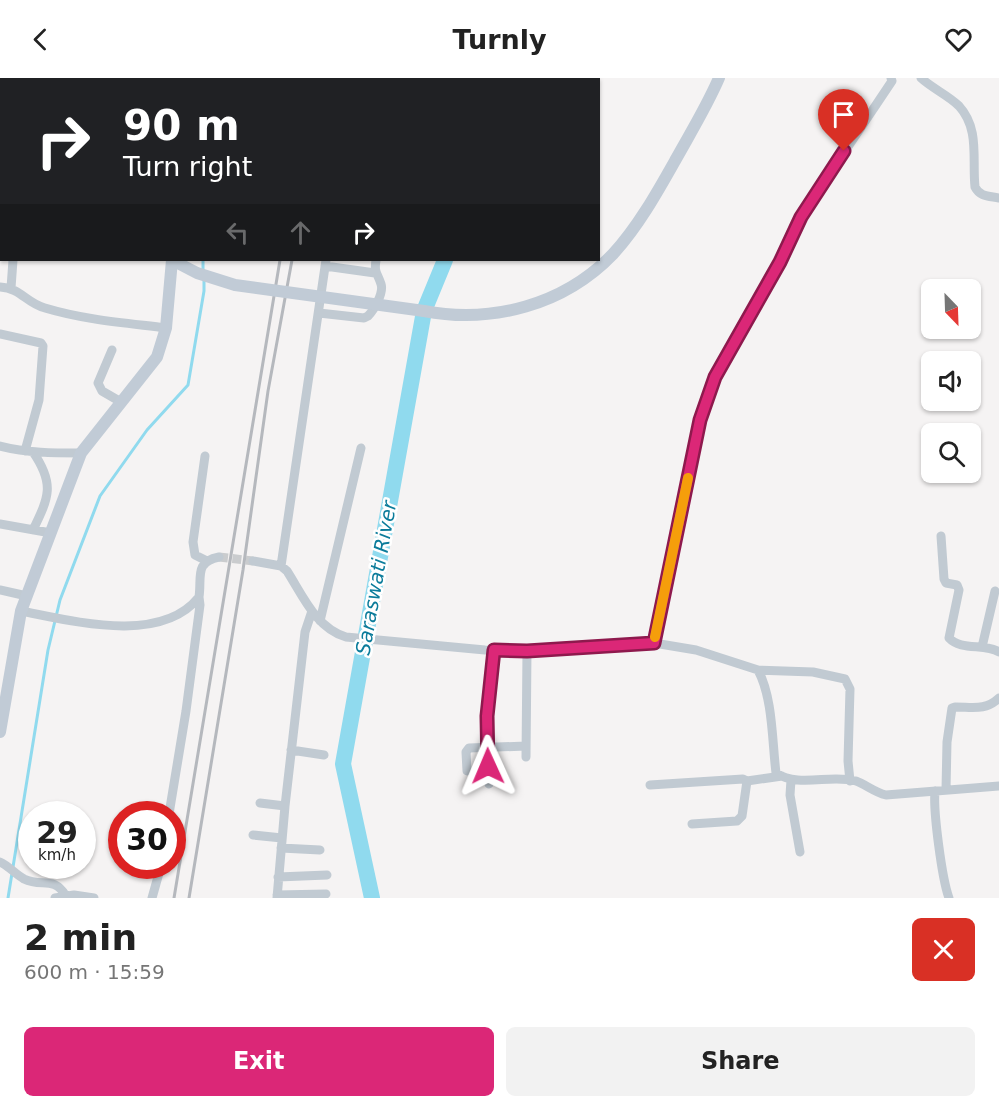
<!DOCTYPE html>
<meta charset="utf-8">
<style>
:root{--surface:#fff;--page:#f2f2f2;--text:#222;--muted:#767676;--accent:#db2777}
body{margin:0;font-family:"DejaVu Sans",sans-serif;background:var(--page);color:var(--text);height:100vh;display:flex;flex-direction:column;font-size:22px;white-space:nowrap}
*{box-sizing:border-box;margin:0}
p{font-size:20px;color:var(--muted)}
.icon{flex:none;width:33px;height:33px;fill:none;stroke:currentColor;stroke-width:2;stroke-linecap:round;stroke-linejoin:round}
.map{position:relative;height:820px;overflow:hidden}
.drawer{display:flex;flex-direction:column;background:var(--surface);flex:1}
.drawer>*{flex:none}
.guide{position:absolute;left:0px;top:0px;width:600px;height:183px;box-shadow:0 2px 4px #0004;background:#202124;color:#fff;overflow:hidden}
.needle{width:39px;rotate:157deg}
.tools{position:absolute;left:921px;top:201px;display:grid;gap:12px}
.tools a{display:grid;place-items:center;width:60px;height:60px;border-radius:9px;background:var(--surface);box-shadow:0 2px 4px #0004;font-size:30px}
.speed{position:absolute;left:18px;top:723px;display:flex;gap:12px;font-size:30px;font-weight:700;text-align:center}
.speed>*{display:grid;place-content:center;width:78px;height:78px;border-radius:50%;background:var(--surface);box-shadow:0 2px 4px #0004;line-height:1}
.speed small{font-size:15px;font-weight:400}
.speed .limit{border:9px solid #d22;background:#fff;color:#111}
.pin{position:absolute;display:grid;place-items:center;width:51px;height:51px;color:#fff;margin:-62px -26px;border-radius:50% 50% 50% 0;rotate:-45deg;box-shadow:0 0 6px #0007}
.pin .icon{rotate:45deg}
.me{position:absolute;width:66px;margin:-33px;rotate:359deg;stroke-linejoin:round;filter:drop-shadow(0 0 4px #0008)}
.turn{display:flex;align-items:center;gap:21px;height:126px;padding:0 24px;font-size:27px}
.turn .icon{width:78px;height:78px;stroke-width:2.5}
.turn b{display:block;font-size:42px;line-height:51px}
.lanes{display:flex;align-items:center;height:57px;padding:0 24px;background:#0003;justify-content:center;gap:30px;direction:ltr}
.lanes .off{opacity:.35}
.round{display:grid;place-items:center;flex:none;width:63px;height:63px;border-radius:9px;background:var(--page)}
.overview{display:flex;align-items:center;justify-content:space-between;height:102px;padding:0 24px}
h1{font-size:36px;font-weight:800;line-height:45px}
.primary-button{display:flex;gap:12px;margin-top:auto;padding:12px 24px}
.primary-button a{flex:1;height:69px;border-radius:9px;background:var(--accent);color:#fff;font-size:24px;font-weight:800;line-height:69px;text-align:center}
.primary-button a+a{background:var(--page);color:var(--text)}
header{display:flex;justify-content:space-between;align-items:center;height:78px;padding:0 24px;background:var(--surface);font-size:27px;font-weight:800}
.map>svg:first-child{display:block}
</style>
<header><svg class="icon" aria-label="back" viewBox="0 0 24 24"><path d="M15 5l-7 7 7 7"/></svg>Turnly<svg class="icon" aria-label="heart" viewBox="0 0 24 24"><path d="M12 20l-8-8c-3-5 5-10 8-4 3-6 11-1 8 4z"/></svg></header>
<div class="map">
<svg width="999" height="820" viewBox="0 0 999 820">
<rect width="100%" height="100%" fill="#f5f3f3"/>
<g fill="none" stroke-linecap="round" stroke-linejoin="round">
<path stroke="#90daee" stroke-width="3" d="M 180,2 L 180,0
M 203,182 L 203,195
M 8,820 L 48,572 L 60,522 L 100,418 L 147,352 L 188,307 L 204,213 L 204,201"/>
<path stroke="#90daee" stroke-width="16" d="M 531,2 L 532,0
M 372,820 L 343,686 L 424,233 L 445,182"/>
<path stroke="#caccce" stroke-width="9" stroke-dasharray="9 4.5" stroke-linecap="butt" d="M 219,479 L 253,483"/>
<path stroke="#c1cad2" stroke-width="9" d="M 921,0 C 933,11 948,17 959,28 C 980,51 972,81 975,109 C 980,119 989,118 999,120
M 213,2 L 213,0
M 398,2 L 398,0
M 459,2 L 460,0
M 491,2 L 491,0
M 0,116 L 2,116
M 325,188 L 375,195
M 0,209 C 21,210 26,225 45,230 C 85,242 126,245 166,250
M 11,210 L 13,182
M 319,235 L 364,240 L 368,238 C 374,232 384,215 381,206 C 377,194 374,195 376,182
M 0,256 L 41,265 L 43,268 L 39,322 L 25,373
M 112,272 L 98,305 L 102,313 L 121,324
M 0,368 C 27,375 54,375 81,375
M 33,374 C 55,406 49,419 33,452
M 205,378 L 193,464 L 195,477 L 207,483
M 0,446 L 51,455
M 941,458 L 944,501 L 946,505 L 957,507 L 959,512 L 949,560 C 961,573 985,565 999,574
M 253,483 L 281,488 L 287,493 C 303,518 316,550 346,559 L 485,572 L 527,573 L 654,565 L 696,572 L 758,592 C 773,620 772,663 776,695 C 799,710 830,696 856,703 C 865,706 874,714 886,717 L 999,708
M 281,488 L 326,182
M 0,512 L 27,518
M 21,533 C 73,543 161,567 199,519 C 202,499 194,484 219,479
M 320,543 L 361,370
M 654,565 L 700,342 L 715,299 L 780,184 L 801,139 L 892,3 L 891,0
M 982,569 L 995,513
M 758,592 L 813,594 L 845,601 L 850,611 L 848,683 L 850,703
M 291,672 L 324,677
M 526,679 L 527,573
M 467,693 L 466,674 L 469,670 L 526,668
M 791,702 L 790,717 L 800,774
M 489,706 L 487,638 L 494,572
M 650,707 L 743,701 L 747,703
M 946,712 L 947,664 L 952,630 L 955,629 C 973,629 985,633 999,620
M 935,713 C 933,733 942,801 949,820
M 260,725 L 285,728
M 169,736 L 186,633 L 200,527 L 199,519
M 692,746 L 737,743 L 742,738 L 747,703 L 782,698
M 253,757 L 282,760
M 281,770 L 320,772
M 0,784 C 9,788 15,796 24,801 C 42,810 53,797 66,818
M 278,799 L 327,797
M 277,817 L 326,816
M 55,820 L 74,817 L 94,820
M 152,820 L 161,788
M 277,820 L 285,728 L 305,554 L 312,533"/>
<path stroke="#c1cbd6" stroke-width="12" d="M 85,0 L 86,2
M 162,2 L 162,0
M 424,233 C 492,246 564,227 613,176 C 638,149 658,113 676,81 C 691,54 707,28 719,0
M 0,654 L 21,533 L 81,375 L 157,279 L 166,250 L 172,182"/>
<path stroke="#b5b8bd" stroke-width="3" d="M 309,2 L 309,0
M 324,2 L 324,0
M 174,820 L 280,182
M 189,820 L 243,492 L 268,313 L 292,182"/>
<path stroke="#c1cbd6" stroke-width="12" d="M 172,182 L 197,195 L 235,207 L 424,233"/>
</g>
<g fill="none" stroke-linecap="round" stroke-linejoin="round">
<defs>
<path id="route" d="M 488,688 L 487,638 L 494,572 L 527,573 L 654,565 L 700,342 L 715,299 L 780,184 L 801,139 L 844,73"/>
</defs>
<use href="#route" stroke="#8e194d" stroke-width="15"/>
<use href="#route" stroke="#db2777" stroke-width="10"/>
<path stroke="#f59e0b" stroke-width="10" d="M 655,559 L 688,400"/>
</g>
<g text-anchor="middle" stroke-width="5" stroke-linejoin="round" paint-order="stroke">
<g font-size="20" font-style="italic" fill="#0c7c9b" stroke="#fff">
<text transform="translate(376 500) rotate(-80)" y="7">Saraswati River</text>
</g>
</g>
</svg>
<div class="tools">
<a><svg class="needle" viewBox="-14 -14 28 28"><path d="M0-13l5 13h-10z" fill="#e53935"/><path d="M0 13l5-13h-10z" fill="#767676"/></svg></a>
<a><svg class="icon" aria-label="sound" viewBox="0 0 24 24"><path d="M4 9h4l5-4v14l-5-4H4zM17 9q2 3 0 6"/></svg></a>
<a><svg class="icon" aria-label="search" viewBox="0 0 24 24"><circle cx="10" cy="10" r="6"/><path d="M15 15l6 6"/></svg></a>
</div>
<div class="speed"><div>29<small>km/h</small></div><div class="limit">30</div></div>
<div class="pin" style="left:844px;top:73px;background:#d93025"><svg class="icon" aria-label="arrive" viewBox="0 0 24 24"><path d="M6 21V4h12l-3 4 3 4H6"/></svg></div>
<svg class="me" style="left:488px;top:688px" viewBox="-20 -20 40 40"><path d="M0-17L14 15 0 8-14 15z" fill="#db2777" stroke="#fff" stroke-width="4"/></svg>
<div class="guide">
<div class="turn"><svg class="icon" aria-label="right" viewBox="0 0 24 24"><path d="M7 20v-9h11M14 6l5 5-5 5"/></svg><div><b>90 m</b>Turn right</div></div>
<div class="lanes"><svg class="icon off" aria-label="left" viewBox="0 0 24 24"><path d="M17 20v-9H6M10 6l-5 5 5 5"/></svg><svg class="icon off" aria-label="ahead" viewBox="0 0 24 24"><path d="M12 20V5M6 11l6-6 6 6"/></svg><svg class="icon" aria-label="right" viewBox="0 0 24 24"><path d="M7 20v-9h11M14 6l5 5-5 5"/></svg></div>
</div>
</div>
<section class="drawer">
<div class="overview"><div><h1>2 min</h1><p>600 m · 15:59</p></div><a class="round" style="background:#d93025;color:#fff"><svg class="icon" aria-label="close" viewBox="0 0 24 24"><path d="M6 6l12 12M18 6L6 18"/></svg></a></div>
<div class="primary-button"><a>Exit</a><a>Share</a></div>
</section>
